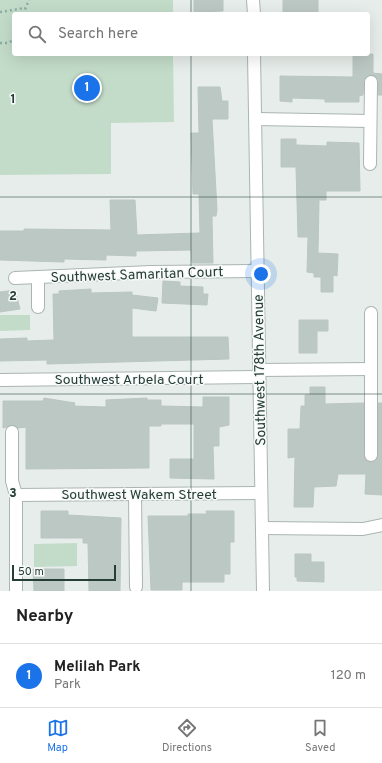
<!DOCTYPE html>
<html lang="en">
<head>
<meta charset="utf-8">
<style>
  body { margin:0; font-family:Overpass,sans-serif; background:#f2f2f2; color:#222 }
  .scale { position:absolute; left:12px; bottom:10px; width:104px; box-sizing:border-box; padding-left:4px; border:2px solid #273e38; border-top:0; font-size:11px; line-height:14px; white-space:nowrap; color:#273e38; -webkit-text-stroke:3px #f7faf9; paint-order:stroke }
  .you { position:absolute; left:261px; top:274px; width:14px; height:14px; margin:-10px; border:3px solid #fff; border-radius:50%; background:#1a73e8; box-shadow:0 0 0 6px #1a73e833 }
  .badge { display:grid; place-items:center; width:26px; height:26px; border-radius:50%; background:#1a73e8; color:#fff; font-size:13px; font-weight:700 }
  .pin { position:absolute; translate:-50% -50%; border:2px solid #fff; box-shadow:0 1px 4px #0006 }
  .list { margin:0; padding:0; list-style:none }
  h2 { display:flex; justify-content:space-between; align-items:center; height:52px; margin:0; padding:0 16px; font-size:17px }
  h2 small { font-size:13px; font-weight:400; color:#767676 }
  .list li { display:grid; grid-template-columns:26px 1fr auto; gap:12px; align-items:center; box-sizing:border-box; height:64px; padding:0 16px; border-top:1px solid #e0e0e0 }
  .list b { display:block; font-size:15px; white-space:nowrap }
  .list p { margin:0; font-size:13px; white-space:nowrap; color:#767676 }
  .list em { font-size:13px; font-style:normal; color:#767676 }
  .icon { flex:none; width:22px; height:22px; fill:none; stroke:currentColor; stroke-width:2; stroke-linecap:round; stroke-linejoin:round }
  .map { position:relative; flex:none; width:382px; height:591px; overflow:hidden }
  .search { position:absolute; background:#fff; box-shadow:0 4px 16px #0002; left:12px; right:12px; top:12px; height:44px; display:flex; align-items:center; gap:10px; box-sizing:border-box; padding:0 14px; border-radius:4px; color:#767676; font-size:15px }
  .sheet { height:116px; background:#fff }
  nav { display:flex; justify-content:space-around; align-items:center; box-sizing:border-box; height:56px; border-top:1px solid #e0e0e0; background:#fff; font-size:11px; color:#767676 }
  nav a { display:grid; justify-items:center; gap:2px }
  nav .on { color:#1a73e8 }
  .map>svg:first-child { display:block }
</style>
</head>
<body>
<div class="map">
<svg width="382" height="591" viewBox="0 0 382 591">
  <rect width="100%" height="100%" fill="#e7edea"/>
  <g fill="#c3dcc9">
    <polygon points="0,0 173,0 173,14 14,14 14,54 173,54 174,122 111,123 111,174 0,175"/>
    <polygon points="0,315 30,315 30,330 0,331"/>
    <polygon points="77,543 77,566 34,567 34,544"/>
  </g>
  <g fill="#bcc8c3" stroke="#bac6c1">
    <polygon points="194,0 223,0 223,11 194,12"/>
    <rect x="283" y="0" width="35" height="14"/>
    <polygon points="353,54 373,54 373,73 382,74 382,95 378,95 378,79 371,75 364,79 363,95 359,96 359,102 325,102 325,99 292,98 292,102 280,101 280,76 353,77"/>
    <polygon points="198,87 220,87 222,101 228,101 228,119 212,119 217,210 216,216 212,216 213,263 192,263 191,250 136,251 136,256 106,255 106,260 64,259 64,262 0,260 0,231 24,231 24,229 111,230 110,200 135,200 137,235 200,233 199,194 193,194 191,133 199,133"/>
    <polygon points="281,139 296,139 296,145 327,146 327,142 359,143 360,191 326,191 326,200 319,200 318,253 338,254 337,276 333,275 333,292 321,292 321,277 314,277 314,273 307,272 308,237 298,237 296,167 281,167"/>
    <polygon points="163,281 180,282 180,286 203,287 203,294 208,294 207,305 162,303"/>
    <polygon points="91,289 91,293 132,292 132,295 158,298 156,311 132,308 132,337 228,337 229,359 47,364 47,360 0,361 0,339 27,338 27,341 54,340 53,294 59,294 59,291"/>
    <polygon points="15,290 20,309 0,312 0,292"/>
    <polygon points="299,320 328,320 328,331 317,331 317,353 299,353"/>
    <polygon points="310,387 325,387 325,404 364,403 364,455 365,459 371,462 375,461 378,455 378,403 382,403 382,495 365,494 366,474 338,474 336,486 314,487 313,507 294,507 295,457 288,458 288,429 300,429 301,406 305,406 305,395 310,395"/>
    <polygon points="203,397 229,397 229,425 219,427 219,446 213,446 214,479 170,478 170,459 194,459 194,424 161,424 161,426 149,426 149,468 26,469 26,427 18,428 12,425 3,428 3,401 43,401 44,398 75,403 74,406 106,407 106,400 147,398 147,400 161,400 161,406 203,407"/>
    <polygon points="41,511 68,511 68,515 121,518 120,591 89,591 88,543 83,543 83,538 41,538"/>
    <polygon points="206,511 234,511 234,542 230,542 230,574 224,574 224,582 182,582 182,590 151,590 148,516 188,516 188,514 207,514"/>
    <polygon points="295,554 311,554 311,562 324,562 324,582 297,581 297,577 295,577"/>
    <polygon points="33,569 64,569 64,591 34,591"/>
  </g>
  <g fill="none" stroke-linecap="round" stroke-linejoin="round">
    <g stroke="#aab5b1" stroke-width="14">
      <g id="minor">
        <polyline points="253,0 254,14"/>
        <polyline points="254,54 263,591"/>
        <polyline points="256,119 370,121"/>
        <polyline points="370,164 371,82"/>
        <polyline points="38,277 38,307"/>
        <polyline points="15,278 151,272 258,271"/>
        <polyline points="371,313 371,455"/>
        <polyline points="259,370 371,369"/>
        <polyline points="0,380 259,377"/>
        <polyline points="12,432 12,481 16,495 16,591"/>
        <polyline points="135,494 136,587"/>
        <polyline points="16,495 261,493"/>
        <polyline points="262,528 363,529 382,525"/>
      </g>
    </g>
    <g stroke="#8bada2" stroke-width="2.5" stroke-dasharray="2 3" stroke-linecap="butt">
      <polyline points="0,12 25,8"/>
      <polyline points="23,14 29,0"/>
      <polyline points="0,43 7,43 14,40"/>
      <polyline points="23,54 24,58"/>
    </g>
    <use href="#minor" stroke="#fff" stroke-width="12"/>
  </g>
  <path fill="none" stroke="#273e38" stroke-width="1" stroke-opacity="0.55" d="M191,0V14M191,54V591M0,197H382M0,394H382"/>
  <g text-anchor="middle" stroke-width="3" stroke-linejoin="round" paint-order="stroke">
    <g font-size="14" fill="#273e38" stroke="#f7faf9">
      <text transform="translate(137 274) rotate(-2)" y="5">Southwest Samaritan Court</text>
      <text transform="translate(259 370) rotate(-91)" y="5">Southwest 178th Avenue</text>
      <text x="129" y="384">Southwest Arbela Court</text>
      <text x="139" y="499">Southwest Wakem Street</text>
    </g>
  </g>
  <g font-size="13" text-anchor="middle" font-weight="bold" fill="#273e38" stroke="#f7faf9" stroke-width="3" stroke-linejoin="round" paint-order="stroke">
    <text x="13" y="103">1</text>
    <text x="13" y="300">2</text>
    <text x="13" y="497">3</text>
  </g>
</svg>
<div class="scale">50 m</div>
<div class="you"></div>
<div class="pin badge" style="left:87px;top:88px">1</div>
<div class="search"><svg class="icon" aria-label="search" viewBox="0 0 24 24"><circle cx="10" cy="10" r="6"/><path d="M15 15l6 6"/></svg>Search here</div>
</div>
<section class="sheet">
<h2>Nearby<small></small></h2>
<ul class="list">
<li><span class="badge">1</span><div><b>Melilah Park</b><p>Park</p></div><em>120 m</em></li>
</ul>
</section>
<nav>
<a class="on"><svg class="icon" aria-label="map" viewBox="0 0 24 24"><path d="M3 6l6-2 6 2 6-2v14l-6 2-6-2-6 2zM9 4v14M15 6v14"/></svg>Map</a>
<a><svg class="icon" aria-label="directions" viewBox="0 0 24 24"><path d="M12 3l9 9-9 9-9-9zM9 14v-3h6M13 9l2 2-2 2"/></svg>Directions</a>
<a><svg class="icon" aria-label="saved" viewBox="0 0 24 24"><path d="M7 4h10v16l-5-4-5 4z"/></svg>Saved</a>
</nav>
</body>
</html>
